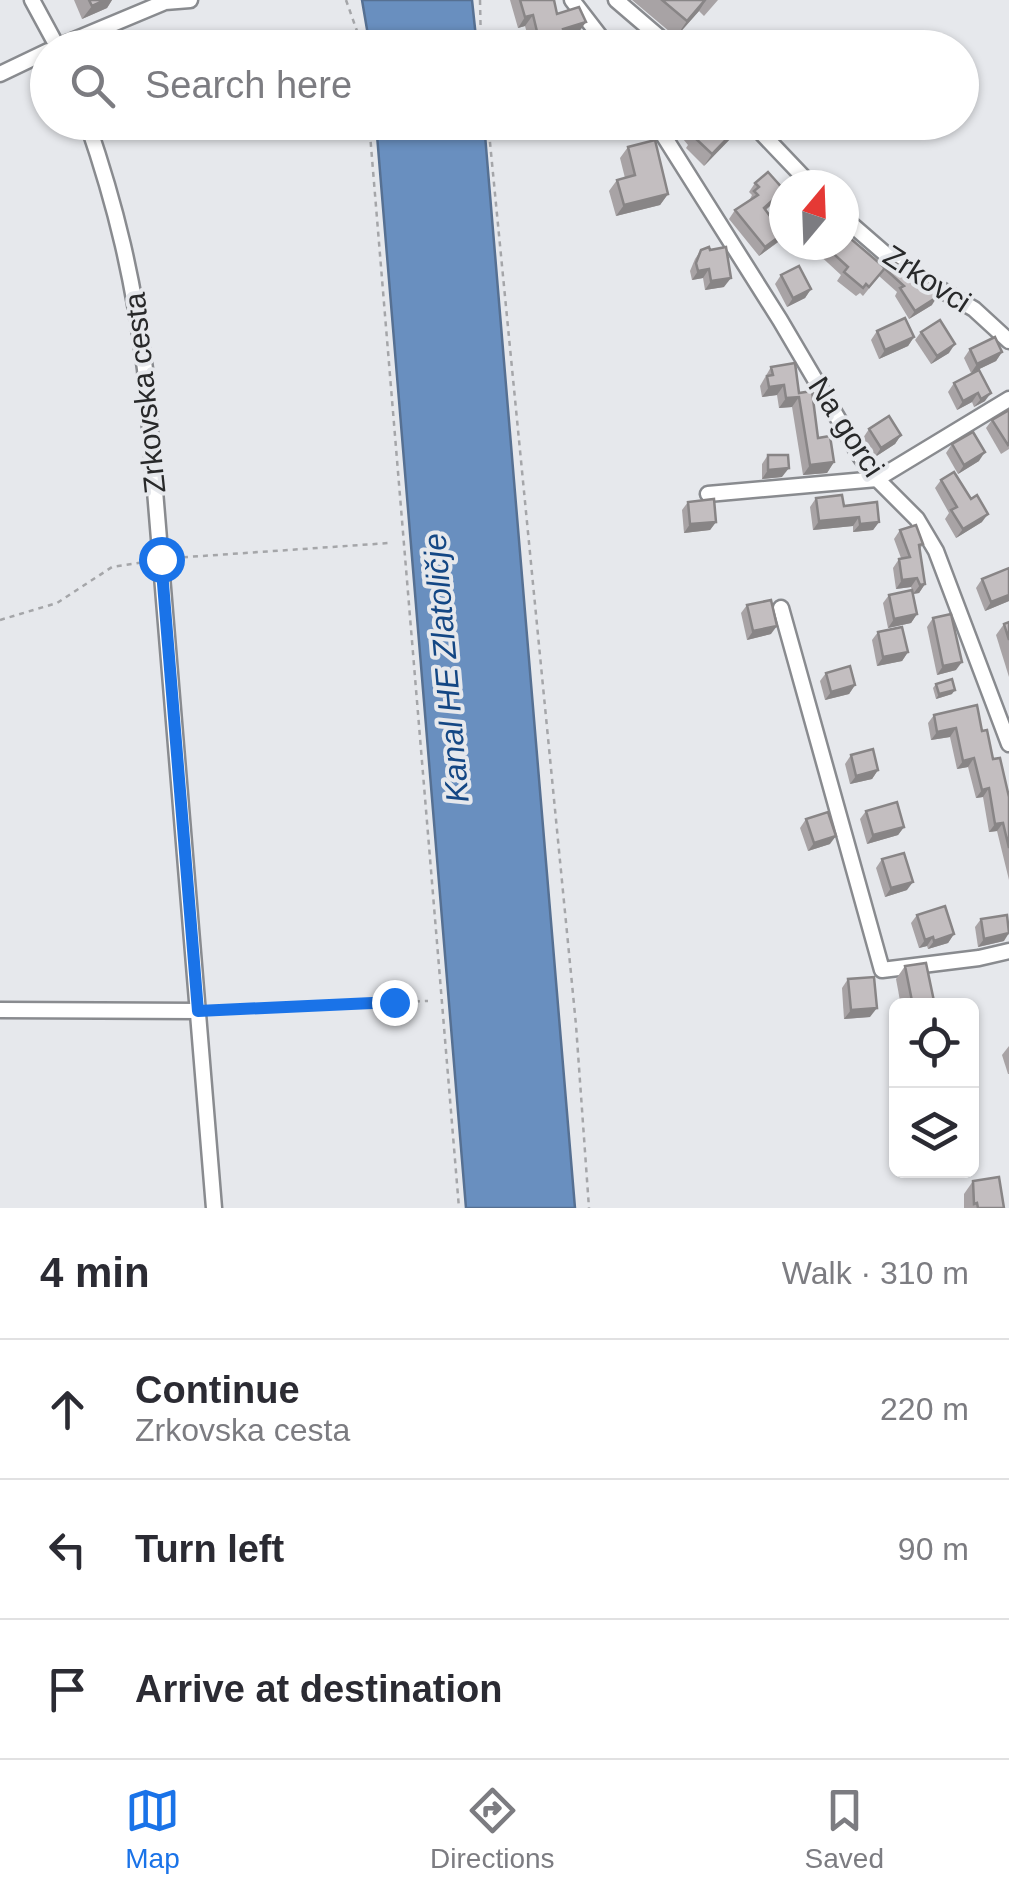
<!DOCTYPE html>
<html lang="en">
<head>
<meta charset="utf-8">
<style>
  body { margin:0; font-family:Arial,sans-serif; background:#f2f2f3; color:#2b2b33 }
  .controls { position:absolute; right:30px; bottom:30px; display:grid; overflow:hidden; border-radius:15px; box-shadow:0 2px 8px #0004 }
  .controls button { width:90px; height:90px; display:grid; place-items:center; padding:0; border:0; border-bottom:2px solid #e1e1e2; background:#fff; color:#2b2b33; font:50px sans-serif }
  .compass { position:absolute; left:769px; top:170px; width:90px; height:90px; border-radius:50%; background:#fff; box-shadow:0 2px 8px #0004; rotate:19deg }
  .stop { position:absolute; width:30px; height:30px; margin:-22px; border:8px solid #1a73e8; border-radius:50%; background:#fff }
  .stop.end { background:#1a73e8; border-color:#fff; box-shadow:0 2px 10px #0008 }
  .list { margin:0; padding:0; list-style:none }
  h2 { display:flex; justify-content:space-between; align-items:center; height:130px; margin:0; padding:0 40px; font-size:42px }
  h2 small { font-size:32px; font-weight:400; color:#7c7c81 }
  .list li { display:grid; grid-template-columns:65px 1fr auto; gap:30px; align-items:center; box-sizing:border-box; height:140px; padding:0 40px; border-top:2px solid #e1e1e2 }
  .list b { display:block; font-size:38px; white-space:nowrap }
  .list p { margin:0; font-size:32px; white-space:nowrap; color:#7c7c81 }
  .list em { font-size:32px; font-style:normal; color:#7c7c81 }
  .icon { flex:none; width:55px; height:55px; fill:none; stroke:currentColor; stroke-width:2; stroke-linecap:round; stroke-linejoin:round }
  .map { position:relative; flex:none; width:1009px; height:1208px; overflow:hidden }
  .search { position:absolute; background:#fff; box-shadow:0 2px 8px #0004; left:30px; right:30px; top:30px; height:110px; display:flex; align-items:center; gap:25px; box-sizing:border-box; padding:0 35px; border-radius:55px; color:#7c7c81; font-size:38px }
  .sheet { height:550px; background:#fff }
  nav { display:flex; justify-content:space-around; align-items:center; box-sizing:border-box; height:140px; border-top:2px solid #e1e1e2; background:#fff; font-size:28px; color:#7c7c81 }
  nav a { display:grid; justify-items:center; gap:5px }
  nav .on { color:#1a73e8 }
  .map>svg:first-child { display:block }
</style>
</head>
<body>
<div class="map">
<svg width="1009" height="1208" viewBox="0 0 1009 1208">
  <rect width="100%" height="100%" fill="#e6e8ec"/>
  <g fill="#698fbf" stroke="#567092" stroke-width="2.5">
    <polygon points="362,0 472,0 477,47 370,47"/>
    <polygon points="376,123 484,123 575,1208 466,1208"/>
  </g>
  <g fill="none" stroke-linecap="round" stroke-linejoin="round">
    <g stroke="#898b8f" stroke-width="19">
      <g id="minor">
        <polyline points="32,0 58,48"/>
        <polyline points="572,0 609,48"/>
        <polyline points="616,0 672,48"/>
        <polyline points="55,48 165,2 190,0"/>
        <polyline points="0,74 48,51"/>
        <path d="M87,122C117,209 133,279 145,369L214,1208"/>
        <polyline points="655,122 780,320 860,456 877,479 917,519 936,551 1009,744"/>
        <polyline points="751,122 811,185"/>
        <polyline points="844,218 897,264 974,309 1009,341"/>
        <polyline points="708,494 877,479 1009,399"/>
        <polyline points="781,608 882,970 979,958 1009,951"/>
        <polyline points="0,1010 199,1011"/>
      </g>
    </g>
    <g stroke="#a5a6a9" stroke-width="2.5" stroke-dasharray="5 5" stroke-linecap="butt">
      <polyline points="346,0 363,48"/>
      <polyline points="480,0 481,48"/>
      <polyline points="369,122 459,1208"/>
      <polyline points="488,122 576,1025 589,1208"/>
      <polyline points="173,558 389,543"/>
      <polyline points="0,620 57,603 112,567 145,562"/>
      <polyline points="215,1009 428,1001"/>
    </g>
    <use href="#minor" stroke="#fff" stroke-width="14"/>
  </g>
  <g fill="#a8a3a5">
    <polygon points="74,0 112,0 107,8 82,19"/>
    <polygon points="510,0 554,0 557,14 579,32 565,36 568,48 531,48 525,26 518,28"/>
    <polygon points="632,0 718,0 704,16 699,11 676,37"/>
    <polygon points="669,122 745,122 704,166 686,148 688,145"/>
    <polygon points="628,147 668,194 660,205 616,216 609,191 617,180 625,178 620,158"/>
    <polygon points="755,183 778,199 766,210 778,227 784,220 784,238 759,256 729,219 735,210 749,201 752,195 749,192"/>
    <polygon points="820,245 844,245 884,267 932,305 909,319 895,296 897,292 879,276 863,296 860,293 856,296 837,281 841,275 815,251"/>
    <polygon points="701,250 724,287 705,290 703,278 692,280 690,271 695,259"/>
    <polygon points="781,275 811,289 805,298 787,307 775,284"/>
    <polygon points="877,331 914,337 908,346 879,359 871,340"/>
    <polygon points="921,332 949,353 931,364 915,340"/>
    <polygon points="970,349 1002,352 996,361 971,373 964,358"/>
    <polygon points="771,367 799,393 818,438 834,462 827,473 803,475 792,407 779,408 777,395 762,397 760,386"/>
    <polygon points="979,370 985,401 974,407 972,402 957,410 948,392 954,383"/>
    <polygon points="1009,410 1009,449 1001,454 986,428 992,420"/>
    <polygon points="869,429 901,435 895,444 875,457 863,438"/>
    <polygon points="952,444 979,461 958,474 946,453"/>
    <polygon points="768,455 782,477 762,479 762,464"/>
    <polygon points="941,480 982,522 956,538 945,519 949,513 935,488"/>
    <polygon points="816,498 844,506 879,522 873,530 853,532 853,526 813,530 810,507"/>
    <polygon points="688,502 716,522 710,530 684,533 682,510"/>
    <polygon points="900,530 923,544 920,549 925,584 919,593 913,594 911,587 896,589 893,568 899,559 901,558 894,539"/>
    <polygon points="1009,568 1009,601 985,611 976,588 982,579"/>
    <polygon points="889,595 917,614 911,623 888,628 883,603"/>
    <polygon points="747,605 771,634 747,640 741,613"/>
    <polygon points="933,618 956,670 937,675 927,627"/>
    <polygon points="1009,622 1009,677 996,635 1004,624"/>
    <polygon points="878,632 908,652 902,661 877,666 872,640"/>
    <polygon points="826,673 855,685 849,694 825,700 820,681"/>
    <polygon points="936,684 952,694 936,699 933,688"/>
    <polygon points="934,715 982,731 1009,797 1009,880 997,831 989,832 983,797 976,798 968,767 957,769 950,737 931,740 928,723"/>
    <polygon points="851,755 878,770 872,779 850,784 845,764"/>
    <polygon points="866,811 904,827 898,835 867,844 860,819"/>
    <polygon points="806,819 830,844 808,851 800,828"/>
    <polygon points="882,859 907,890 885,897 876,868"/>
    <polygon points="917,915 954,934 948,943 928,949 927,946 919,948 911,923"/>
    <polygon points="981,919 1004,941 978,947 975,927"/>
    <polygon points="905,966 935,1006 901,1006 896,979"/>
    <polygon points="848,979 870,1017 844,1019 842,988"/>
    <polygon points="1009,1046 1009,1074 1008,1074 1002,1055"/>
    <polygon points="973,1181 1004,1208 964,1208 964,1194"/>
  </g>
  <g fill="#888586">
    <polygon points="105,0 112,0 107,8 82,19 92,6"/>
    <polygon points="706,0 699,11 676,37 687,21"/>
    <polygon points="533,15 525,26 518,28 525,17"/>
    <polygon points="586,22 579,32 556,39 563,29"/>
    <polygon points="743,122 745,122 740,129 704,166 712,154"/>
    <polygon points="784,190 778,199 758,216 764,208"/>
    <polygon points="668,194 660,205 616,216 624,205"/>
    <polygon points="784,233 783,238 759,256 765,247"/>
    <polygon points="709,269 703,278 692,280 698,271"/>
    <polygon points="731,278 724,287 705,290 711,281"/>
    <polygon points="811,289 805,298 787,307 793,298"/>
    <polygon points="937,297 932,305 909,319 915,311"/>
    <polygon points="914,337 908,346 879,359 885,350"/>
    <polygon points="955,344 949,353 931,364 937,356"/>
    <polygon points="1002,352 996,361 971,373 977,364"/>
    <polygon points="784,385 777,395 762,397 769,387"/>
    <polygon points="978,393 972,402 957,410 963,401"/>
    <polygon points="991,393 985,401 974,407 981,399"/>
    <polygon points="799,397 792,407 779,408 786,398"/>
    <polygon points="901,435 895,444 875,457 881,448"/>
    <polygon points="985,452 979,461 958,474 964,465"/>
    <polygon points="834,462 827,473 803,475 810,465"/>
    <polygon points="789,468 782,477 762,479 768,470"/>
    <polygon points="988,514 982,522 956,538 963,529"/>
    <polygon points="859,517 853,526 813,530 819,521"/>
    <polygon points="716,522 710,530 684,533 690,524"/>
    <polygon points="879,522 873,530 853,532 860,524"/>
    <polygon points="917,578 911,587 896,589 902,580"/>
    <polygon points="925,584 919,593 913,594 920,585"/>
    <polygon points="1009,595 1009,601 985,611 991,602"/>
    <polygon points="917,614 911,623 888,628 894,619"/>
    <polygon points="777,626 771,634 747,640 753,631"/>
    <polygon points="908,652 902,661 877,666 883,657"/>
    <polygon points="962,662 956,670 937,675 943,666"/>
    <polygon points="855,685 849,694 825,700 831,692"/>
    <polygon points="955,690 952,694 936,699 939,694"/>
    <polygon points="956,728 950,737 931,740 937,732"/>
    <polygon points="974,758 968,767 957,769 963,761"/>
    <polygon points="878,770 872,779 850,784 856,776"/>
    <polygon points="989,788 983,797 976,798 982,790"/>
    <polygon points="1003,823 997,831 989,832 995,824"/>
    <polygon points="904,827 898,835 867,844 873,835"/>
    <polygon points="836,836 830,844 808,851 814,843"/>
    <polygon points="913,882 907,890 885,897 891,888"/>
    <polygon points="1009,933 1004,941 978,947 984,939"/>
    <polygon points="954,934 948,943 928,949 934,941"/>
    <polygon points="933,937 927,946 919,948 925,940"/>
    <polygon points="877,1008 870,1017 844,1019 851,1010"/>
  </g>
  <g fill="#c3bec0" stroke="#888586" stroke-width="2.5">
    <polygon points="89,0 105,0 92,6"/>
    <polygon points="520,0 554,0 557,14 579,7 586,22 563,29 568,48 541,48 533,15 525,17"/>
    <polygon points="662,0 705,0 687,21"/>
    <polygon points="686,122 743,122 712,154 694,137 696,134"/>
    <polygon points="655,140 668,194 624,205 617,180 635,175 628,147"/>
    <polygon points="768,172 784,190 764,208 778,227 784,220 784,233 765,247 735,210 758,195 754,191 759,187 755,183"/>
    <polygon points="844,233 885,268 869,287 866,284 863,288 844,272 848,267 824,245 844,245"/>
    <polygon points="709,247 710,250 726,247 731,278 711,281 709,269 698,271 696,263 701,250"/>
    <polygon points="891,260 929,284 937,297 915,311 900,288 904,286 884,268"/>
    <polygon points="799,266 811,289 793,298 781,275"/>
    <polygon points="905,318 914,337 885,350 877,331"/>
    <polygon points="940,320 955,344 937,356 921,332"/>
    <polygon points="995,337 1002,352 977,364 970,349"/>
    <polygon points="795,363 799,393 812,391 818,438 830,436 834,462 810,465 799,397 786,398 784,385 769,387 767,376 773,375 771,367"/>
    <polygon points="979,370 991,393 981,399 978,393 963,401 954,383"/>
    <polygon points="1009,410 1009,444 1008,445 992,420"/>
    <polygon points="889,416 901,435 881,448 869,429"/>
    <polygon points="973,432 985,452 964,465 952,444"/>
    <polygon points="768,455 788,455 789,468 768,470"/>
    <polygon points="954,472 971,499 977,495 988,514 963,529 951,510 957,507 941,480"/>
    <polygon points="842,495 844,506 877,502 879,522 860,524 859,517 819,521 816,498"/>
    <polygon points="714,499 716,522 690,524 688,502"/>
    <polygon points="916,525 923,544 919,545 925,584 920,585 917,578 902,580 899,559 910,557 900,530"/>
    <polygon points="1009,568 1009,595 991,602 982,579"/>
    <polygon points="912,590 917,614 894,619 889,595"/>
    <polygon points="771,600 777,626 753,631 747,605"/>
    <polygon points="951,614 962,662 943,666 933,618"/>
    <polygon points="1009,622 1009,640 1004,624"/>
    <polygon points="902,627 908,652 883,657 878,632"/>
    <polygon points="850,666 855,685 831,692 826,673"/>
    <polygon points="952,679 955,690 939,694 936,684"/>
    <polygon points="977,705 982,731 987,730 993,759 1000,758 1009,797 1009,848 1003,823 995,824 989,788 982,790 974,758 963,761 956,728 937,732 934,715"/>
    <polygon points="873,749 878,770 856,776 851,755"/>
    <polygon points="897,802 904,827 873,835 866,811"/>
    <polygon points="828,812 836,836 814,843 806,819"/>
    <polygon points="904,853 913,882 891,888 882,859"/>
    <polygon points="945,906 954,934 934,941 933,937 925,940 917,915"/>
    <polygon points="1007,915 1009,933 984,939 981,919"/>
    <polygon points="926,963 935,1006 913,1006 905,966"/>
    <polygon points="874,977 877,1008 851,1010 848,979"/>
    <polygon points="999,1177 1004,1208 978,1208 977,1203 974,1204 973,1181"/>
  </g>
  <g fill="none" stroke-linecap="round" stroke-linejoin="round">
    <polyline stroke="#1a73e8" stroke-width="12" points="161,559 198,1011 394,1002"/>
  </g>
  <g text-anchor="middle" stroke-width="8" stroke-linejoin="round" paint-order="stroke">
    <g font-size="30" fill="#28292a" stroke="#e6e8ec">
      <text transform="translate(927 279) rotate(33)" y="10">Zrkovci</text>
      <text transform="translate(145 393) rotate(-96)" y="10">Zrkovska cesta</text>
      <text transform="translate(846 427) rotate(57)" y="10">Na gorci</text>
    </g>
    <g font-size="32" font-style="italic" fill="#144784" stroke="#e6e8ec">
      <text transform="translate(446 668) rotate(-95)" y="11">Kanal HE Zlatoličje</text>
    </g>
  </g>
</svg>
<div class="controls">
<button><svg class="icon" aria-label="locate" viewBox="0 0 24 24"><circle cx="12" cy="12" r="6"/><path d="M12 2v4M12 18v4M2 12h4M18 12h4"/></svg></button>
<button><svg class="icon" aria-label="layers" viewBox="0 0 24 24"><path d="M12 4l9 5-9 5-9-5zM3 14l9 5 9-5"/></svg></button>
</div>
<svg class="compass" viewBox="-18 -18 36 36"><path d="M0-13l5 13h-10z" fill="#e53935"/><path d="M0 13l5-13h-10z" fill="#7c7c81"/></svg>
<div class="stop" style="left:161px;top:559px"></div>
<div class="stop end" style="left:394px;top:1002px"></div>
<div class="search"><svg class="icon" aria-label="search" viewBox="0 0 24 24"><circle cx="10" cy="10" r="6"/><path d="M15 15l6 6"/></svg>Search here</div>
</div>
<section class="sheet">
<h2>4 min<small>Walk · 310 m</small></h2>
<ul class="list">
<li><svg class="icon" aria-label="ahead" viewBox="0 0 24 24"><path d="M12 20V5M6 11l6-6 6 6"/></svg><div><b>Continue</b><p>Zrkovska cesta</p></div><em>220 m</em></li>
<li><svg class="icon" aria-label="left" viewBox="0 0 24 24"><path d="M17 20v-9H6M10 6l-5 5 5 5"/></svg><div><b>Turn left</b></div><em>90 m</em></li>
<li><svg class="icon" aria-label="arrive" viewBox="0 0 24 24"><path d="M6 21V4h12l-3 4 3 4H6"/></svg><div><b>Arrive at destination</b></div></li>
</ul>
</section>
<nav>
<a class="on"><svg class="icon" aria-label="map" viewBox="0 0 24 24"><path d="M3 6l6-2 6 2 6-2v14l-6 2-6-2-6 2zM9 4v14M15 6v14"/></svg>Map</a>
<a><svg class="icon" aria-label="directions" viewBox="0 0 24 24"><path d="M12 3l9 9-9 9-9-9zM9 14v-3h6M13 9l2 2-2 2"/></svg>Directions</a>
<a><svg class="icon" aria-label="saved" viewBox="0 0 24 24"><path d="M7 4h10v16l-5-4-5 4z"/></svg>Saved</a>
</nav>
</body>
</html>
